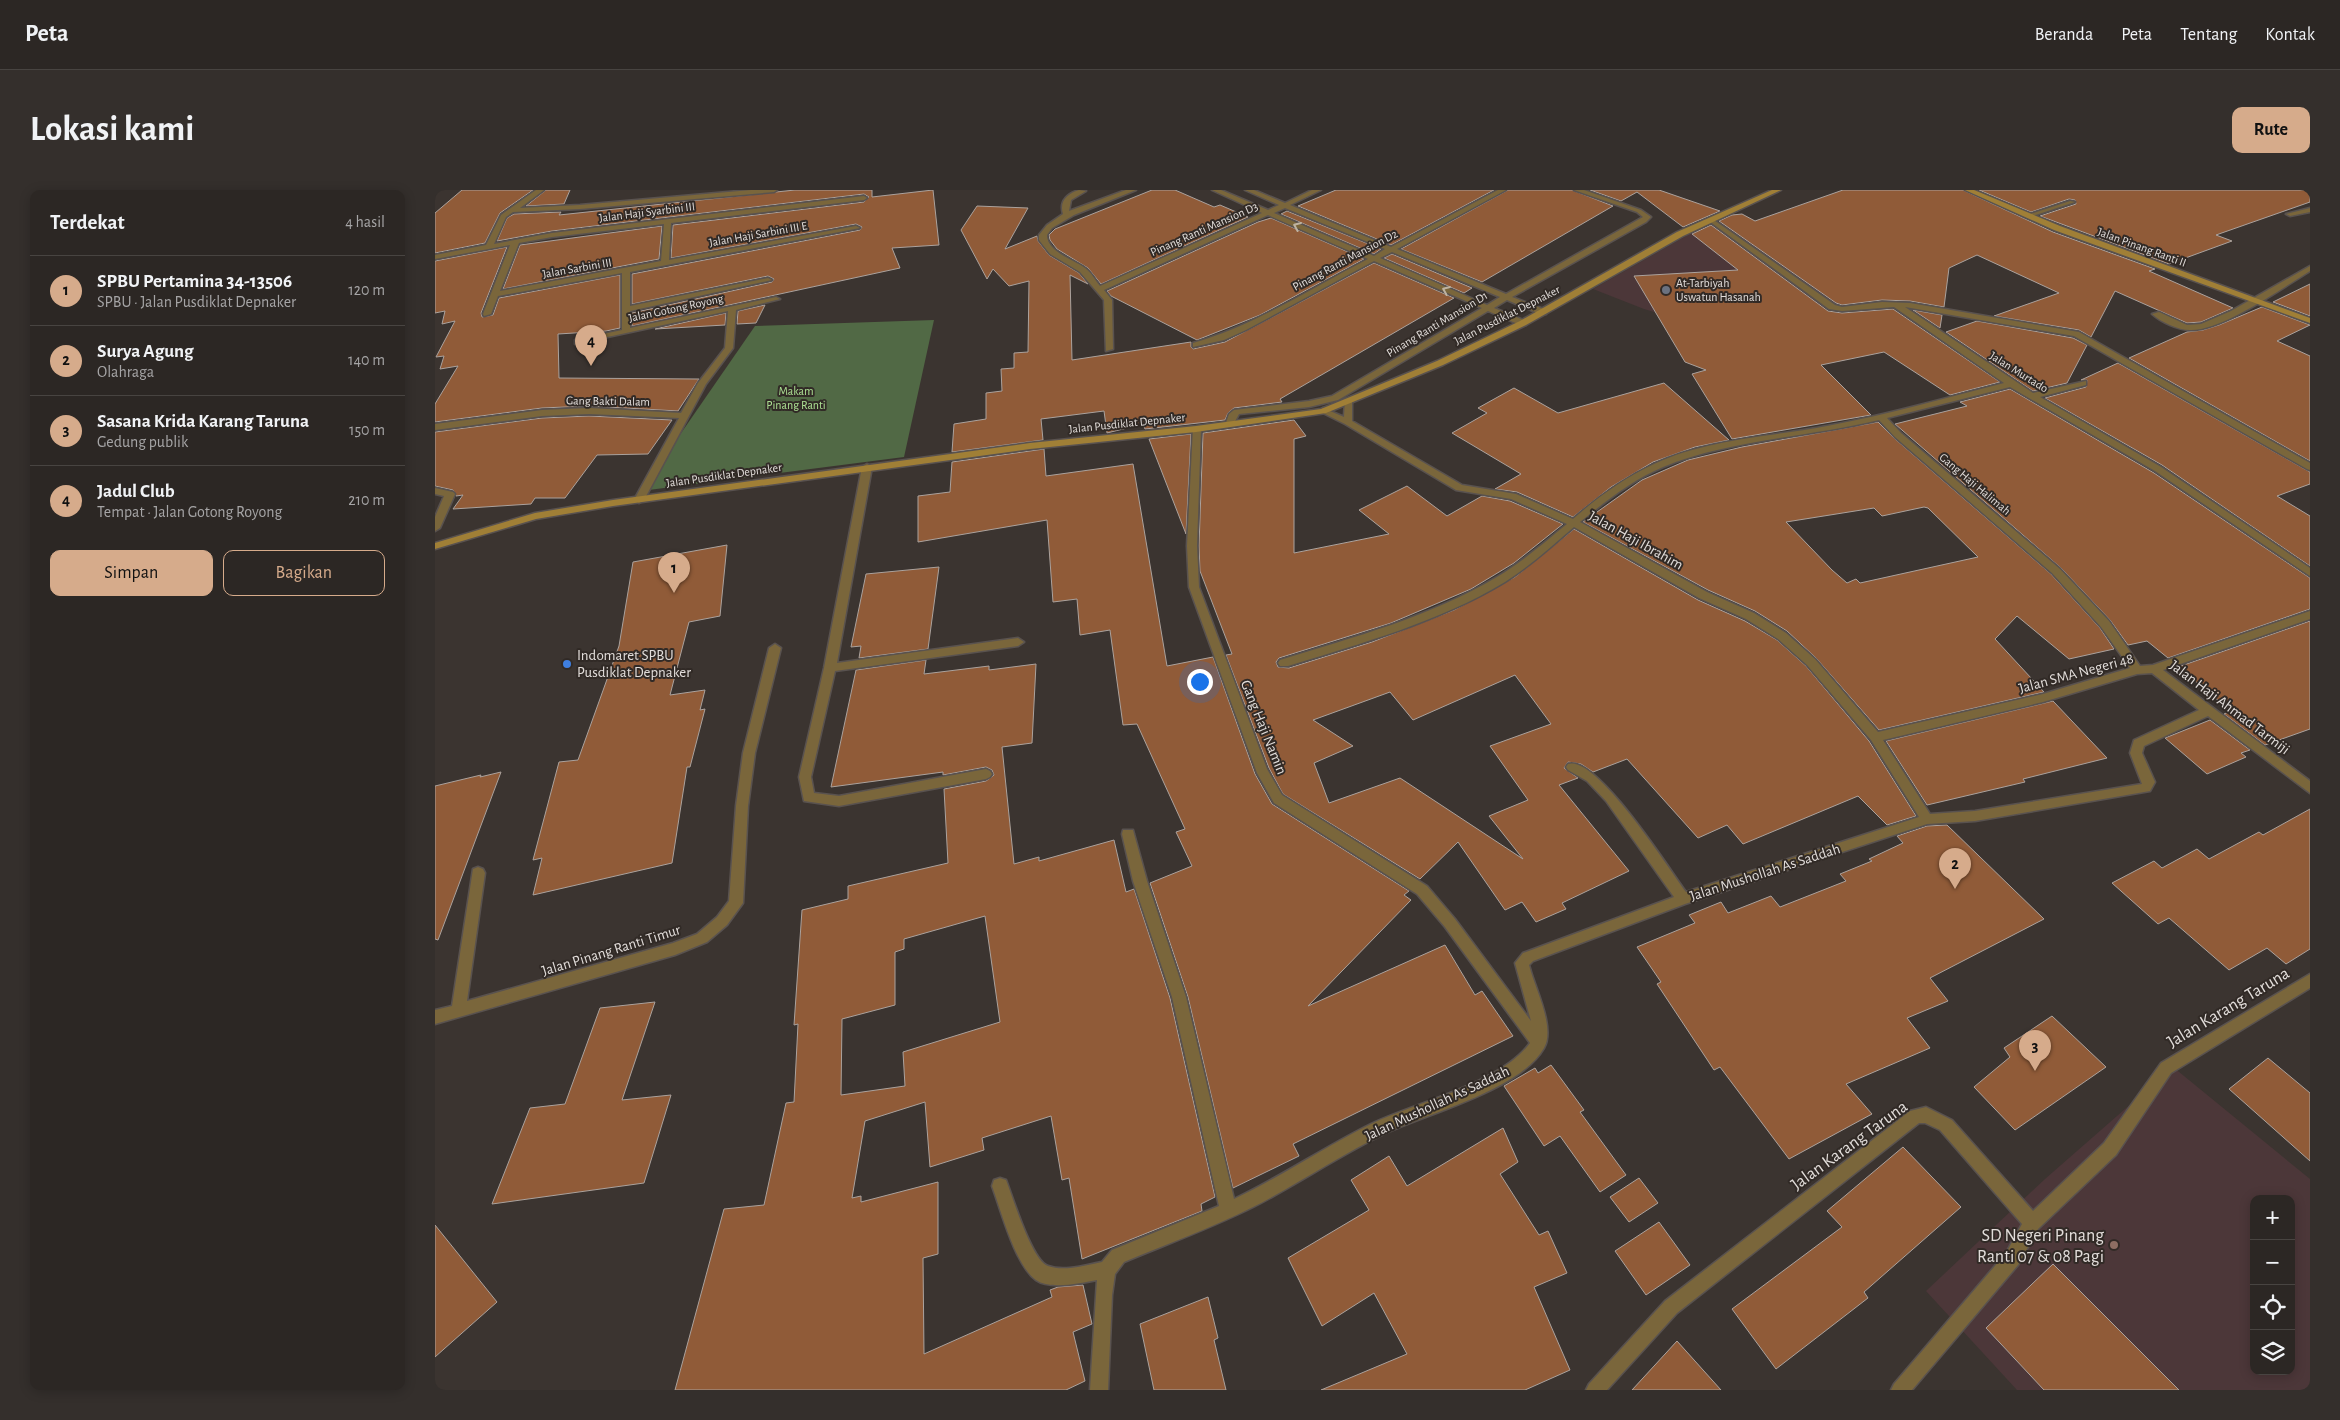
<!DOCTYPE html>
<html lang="id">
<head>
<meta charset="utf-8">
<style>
  body { margin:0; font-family:"Alegreya Sans",sans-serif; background:#342f2c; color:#f1f3f6 }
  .controls { position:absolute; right:15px; bottom:15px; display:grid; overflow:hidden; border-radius:10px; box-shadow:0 2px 12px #0003 }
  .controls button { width:45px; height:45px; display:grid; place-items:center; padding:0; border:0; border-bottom:1px solid #484441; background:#2c2724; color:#f1f3f6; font:25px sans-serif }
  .you { position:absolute; left:764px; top:491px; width:18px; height:18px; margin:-12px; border:4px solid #fff; border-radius:50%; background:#1a73e8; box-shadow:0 0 0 8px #1a73e833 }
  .badge { display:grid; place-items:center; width:32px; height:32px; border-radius:50%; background:#d6ab8b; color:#111; font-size:16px; font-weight:700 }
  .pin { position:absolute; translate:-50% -41px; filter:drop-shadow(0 1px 2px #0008) }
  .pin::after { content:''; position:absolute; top:26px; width:18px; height:15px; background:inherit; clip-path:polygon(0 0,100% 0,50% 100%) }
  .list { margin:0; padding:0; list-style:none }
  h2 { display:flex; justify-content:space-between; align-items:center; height:65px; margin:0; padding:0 20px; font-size:21px }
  h2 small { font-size:16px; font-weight:400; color:#a6a5a6 }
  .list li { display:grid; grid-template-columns:32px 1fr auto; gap:15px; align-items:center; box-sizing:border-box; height:70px; padding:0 20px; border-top:1px solid #484441 }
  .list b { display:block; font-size:19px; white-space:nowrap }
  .list p { margin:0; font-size:16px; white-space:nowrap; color:#a6a5a6 }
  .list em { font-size:16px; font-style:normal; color:#a6a5a6 }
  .actions { display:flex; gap:10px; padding:15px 20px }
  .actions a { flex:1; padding:11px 0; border:1px solid #d6ab8b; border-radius:10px; text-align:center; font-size:18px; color:#d6ab8b }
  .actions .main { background:#d6ab8b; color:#111 }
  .icon { flex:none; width:28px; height:28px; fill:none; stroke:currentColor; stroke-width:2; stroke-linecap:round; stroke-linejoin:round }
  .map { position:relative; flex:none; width:1875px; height:1200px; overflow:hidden; border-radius:10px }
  header { display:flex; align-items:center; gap:30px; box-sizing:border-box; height:70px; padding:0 25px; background:#2c2724; border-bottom:1px solid #484441 }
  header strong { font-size:24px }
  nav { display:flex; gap:28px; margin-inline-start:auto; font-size:18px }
  .intro { display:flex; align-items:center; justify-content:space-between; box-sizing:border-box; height:120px; padding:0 30px }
  h1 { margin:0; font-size:35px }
  .button { padding:12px 22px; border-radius:10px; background:#d6ab8b; color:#111; font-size:18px; font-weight:700 }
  main { display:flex; gap:30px; padding:0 30px }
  aside { flex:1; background:#2c2724; border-radius:10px; box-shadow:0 2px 12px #0003 }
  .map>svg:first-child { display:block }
</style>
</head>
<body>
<header>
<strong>Peta</strong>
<nav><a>Beranda</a><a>Peta</a><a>Tentang</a><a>Kontak</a></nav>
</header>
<div class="intro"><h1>Lokasi kami</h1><a class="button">Rute</a></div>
<main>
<aside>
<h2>Terdekat<small>4 hasil</small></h2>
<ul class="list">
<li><span class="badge">1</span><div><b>SPBU Pertamina 34-13506</b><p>SPBU · Jalan Pusdiklat Depnaker</p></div><em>120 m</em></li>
<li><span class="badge">2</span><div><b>Surya Agung</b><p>Olahraga</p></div><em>140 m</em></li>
<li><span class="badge">3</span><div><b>Sasana Krida Karang Taruna</b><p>Gedung publik</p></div><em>150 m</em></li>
<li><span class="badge">4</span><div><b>Jadul Club</b><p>Tempat · Jalan Gotong Royong</p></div><em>210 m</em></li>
</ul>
<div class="actions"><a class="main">Simpan</a><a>Bagikan</a></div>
</aside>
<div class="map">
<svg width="1875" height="1200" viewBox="0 0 1875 1200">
  <rect width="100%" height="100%" fill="#3b3430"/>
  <g fill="#4c3739" fill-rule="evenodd">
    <polygon points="1293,30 1406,114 1280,140 1209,119 1158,99 1258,42"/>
    <path d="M1738,877L1875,989V1200H1582L1491,1101L1610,989ZM1819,1009H1856V1181H1819Z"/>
  </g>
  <polygon fill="#516945" points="499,130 469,267 206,301 320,136"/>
  <g fill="#905b38" stroke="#aba29d" fill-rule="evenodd">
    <polygon points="27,0 98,0 65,23 50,53 0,63 0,23"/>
    <polygon points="111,0 135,0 129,14 91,16"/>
    <polygon points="360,0 437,0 437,7 498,0 504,55 457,58 465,78 197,136 197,123 337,92 339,89 333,86 197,114 197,84 425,40 427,37 421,34 236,68 238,35 429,12 434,7 429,4 117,41 62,51 72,28 79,24 126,22 124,25"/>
    <polygon points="717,0 740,0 779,17 785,15 813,27 666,94 653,78 622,59 615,50 614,45 620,39"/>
    <polygon points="901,0 1059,0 956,55 863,16"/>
    <polygon points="1073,0 1137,0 1178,16 1047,92 966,59"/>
    <polygon points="1155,0 1224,0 1285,21 1248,37 1202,2 1186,11"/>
    <polygon points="1408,0 1528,0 1618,42 1720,79 1714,81 1798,118 1766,132 1752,133 1680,101 1656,147 1644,140 1559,126 1624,103 1542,65 1514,78 1509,117 1475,111 1447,110 1407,115 1401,113 1284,31 1297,25 1307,24 1320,31"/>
    <polygon points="1544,0 1875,0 1875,12 1781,45 1797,51 1734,74 1605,26 1641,14 1640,10 1634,9 1596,22"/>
    <polygon points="542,16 593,18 570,59 602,46 603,51 614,65 644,83 653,94 635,85 637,170 756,152 756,157 758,159 790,152 939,73 1019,108 845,209 847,212 799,218 793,223 790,230 710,239 708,234 672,243 669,221 606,229 608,250 517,262 519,234 551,229 551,203 567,201 566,179 579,178 579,163 593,162 594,91 574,96 558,79 552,89 526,40"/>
    <polygon points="852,21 946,59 939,64 846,24"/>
    <polygon points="836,28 929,69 825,125 762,150 676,106 672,101 823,32"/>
    <polygon points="1276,35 1393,121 1407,123 1458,119 1565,192 1515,205 1449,162 1386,175 1436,225 1297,249 1257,184 1271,180 1250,172 1199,86 1303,80 1257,44"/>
    <polygon points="227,36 224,69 68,99 85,55"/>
    <polygon points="72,57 46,123 47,127 58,125 64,108 185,85 185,138 171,141 123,144 124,188 264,189 243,221 154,216 107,218 0,232 0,214 23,176 5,179 9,166 1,167 20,131 7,134 10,121 0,123 0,71"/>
    <polygon points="957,64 1037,98 1029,103 949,68"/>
    <polygon points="1875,94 1875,126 1838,112"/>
    <polygon points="330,115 321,133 302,134 303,121"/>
    <polygon points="1827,117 1875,135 1842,151 1875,166 1875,271 1694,168 1752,142 1768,140 1784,135"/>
    <polygon points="1478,120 1507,125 1505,138"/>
    <polygon points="291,123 290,135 220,139"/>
    <polygon points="1542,131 1638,148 1652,155 1632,193 1598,201 1511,142"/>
    <polygon points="1683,173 1875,282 1875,294 1842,306 1875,326 1875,376 1727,275 1610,208 1651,197 1652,190 1646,190"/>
    <polygon points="1229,193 1294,250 1260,257 1218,272 1176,297 1138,327 1082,302 1060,299 1086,284 1017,243 1052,223 1043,218 1079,198 1123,223"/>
    <polygon points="1575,199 1719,283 1875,388 1875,419 1733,468 1712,451 1693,455 1675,430 1626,378 1460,234 1532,216 1525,212"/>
    <polygon points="154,226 237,230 213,264 162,265 130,308 100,308 96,314 18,319 28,305 21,306 18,300 0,296 0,242 107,228"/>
    <path d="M859,230L871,246L859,249V363L954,344L924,320L972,296L1012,326L1047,306L1075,311L1128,334L1079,373L1036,399L956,433L844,468L841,472L843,477L854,478L937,452L1019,420L1080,387L1139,339L1263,410L1310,431L1342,450L1371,476L1434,551L1481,626L1452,635L1423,606L1308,654L1292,635L1263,648L1192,569L1158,582L1146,574L1133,572L1129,578L1143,588L1124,595L1194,681L1127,713L1131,719L1101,732L1087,712L1070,720L1023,652L985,689L848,604L834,578L791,465L797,464L765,381L764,356L768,243ZM1080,485L1116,534L1055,556L1093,610L1054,626L1088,669L965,588L894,613L879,573L918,556L878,530L955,502L978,530Z"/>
    <path d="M1443,232L1459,248L1616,384L1665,438L1679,459L1634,469L1582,426L1560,449L1609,502L1444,540L1381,468L1352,441L1320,421L1273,400L1148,332L1207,290L1253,270L1307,257ZM1489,317L1493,318L1543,367L1425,393L1421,389L1412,393L1397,380L1351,332L1439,318L1447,326Z"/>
    <polygon points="756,244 751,344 714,249"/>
    <polygon points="609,259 611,286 698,274 732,476 778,467 820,584 837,614 974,701 969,705 976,710 873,816 1010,755 1040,805 1047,801 1078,846 858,954 864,966 798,998 753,807 715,693 757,676 741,642 750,639 702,534 688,535 675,440 645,445 642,409 618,412 612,330 483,352 483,306 515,302 517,272"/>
    <polygon points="292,355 285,426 254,432 235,505 270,500 265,520 270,519 255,577 252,577 237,673 98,705 107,668 98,670 124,572 143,570 184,456 198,372"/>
    <polygon points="504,377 493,459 424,468 426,456 416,457 431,384"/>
    <polygon points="1875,431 1875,539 1830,555 1789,524 1796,521 1743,477"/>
    <path d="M491,470L489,484L554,476V480L601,474L597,553L567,557L579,674L604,667V671L679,650L691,702L699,699L735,808L780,1007L766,1014L767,1021L647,1069L634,988L627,990L616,926L547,948L549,960L495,977L490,912L430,931L417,1008L426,1006V1012L503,992V1064L488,1068L489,1164L617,1107L615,1100L623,1097L648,1095L657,1134L638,1142L650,1191L631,1200H240L289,1019L329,1015L351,913L359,912L363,834L359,835L367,720L413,709V696L513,673L509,599L551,591L559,585L557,580L551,577L508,585V582L396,597L421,480ZM550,726L565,832L468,862L470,896L406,905L407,829L460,815V762L469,759V749Z"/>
    <polygon points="1618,511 1672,568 1588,589 1590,592 1492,615 1451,551"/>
    <polygon points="1775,530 1815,560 1806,563 1811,567 1772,584 1730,548"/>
    <polygon points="66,582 3,750 0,749 0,596 46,585 45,587"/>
    <polygon points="1875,619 1875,759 1851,774 1832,758 1794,780 1734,728 1723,734 1677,693 1719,671 1727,678 1762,659 1774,669 1824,642 1828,645"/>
    <polygon points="1512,635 1609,729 1495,788 1513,811 1472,828 1495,858 1411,894 1437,924 1354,969 1285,877 1279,880 1222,794 1226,792 1202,757 1260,733 1254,725 1286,712 1293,723 1336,706 1345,717 1411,691 1405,684 1437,671 1434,669 1468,653 1462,646 1492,636"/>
    <polygon points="220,812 187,910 236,905 209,993 57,1014 95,918 130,914 165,818"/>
    <polygon points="1617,826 1671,877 1580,940 1539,897 1575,867 1569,858"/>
    <polygon points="1833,868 1875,903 1875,971 1794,899"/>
    <polygon points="1116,875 1149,920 1145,922 1191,985 1165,1002 1125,946 1109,956 1069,896 1100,878 1103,883"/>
    <polygon points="1068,938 1083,972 1065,984 1104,1045 1113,1041 1132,1083 1099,1097 1135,1180 1090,1200 886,1200 972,1164 939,1103 887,1136 853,1068 934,1020 916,990 954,966 972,996"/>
    <polygon points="1468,957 1526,1017 1429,1102 1433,1108 1341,1179 1297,1119 1407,1037 1392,1021"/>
    <polygon points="1204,988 1223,1013 1194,1032 1175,1007"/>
    <polygon points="1224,1032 1255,1075 1211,1105 1180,1061"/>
    <polygon points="0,1035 62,1112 0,1167"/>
    <polygon points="1618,1074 1744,1200 1609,1200 1551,1138"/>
    <polygon points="773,1107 783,1148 779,1150 791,1200 719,1200 705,1134"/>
    <polygon points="1242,1151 1286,1200 1197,1200"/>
  </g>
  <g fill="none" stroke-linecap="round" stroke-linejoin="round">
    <g stroke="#59524f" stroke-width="3">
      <g id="street">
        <path d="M101,0H109L85,18L145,15L316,0H342L339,2L145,19L78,22L71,27L59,54L117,43L429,6L432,8L429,10L236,33L234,70L421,36L425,38L195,82V116L333,88L337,90L195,121V138L341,107L345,109L301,120L298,158L271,194L209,310L204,313L199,310L244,228L154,224L107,226L0,240V234L107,220L154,218L246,223L263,193L290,158L293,121L140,154V150L187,140V83L63,106L56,124L49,126L48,124L75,55L0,69V65L51,55L66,25ZM229,34L226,71L65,101L84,53L117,47Z"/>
        <path d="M644,0L651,1L636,10L634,21L691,0H701L639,25L617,38L612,45C612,62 638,69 650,78C656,82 660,90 665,96L827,23L777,0H786L833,20L844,15L810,0H819L850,13L877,0H886L855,15L956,57L1063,0H1071L962,59L1071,104L1208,27L1202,22L1139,0H1149L1206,20L1216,27L1211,32L1077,107L1111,120V124H1105L1072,110L1059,118L1091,131V135H1085L1053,121L903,210L874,217L804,224L798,235L795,236L791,233L794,224L799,220L874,211L897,206L1047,118L939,71L811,140L789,150L758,157V153C819,136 877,98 933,69L833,25L669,100L677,110L678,159L671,161L669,110L645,82L615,64L604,50V45L612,35L628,24C624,11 632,4 644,0ZM850,18L950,59L939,66L839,23ZM957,62L1065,107L1052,115L945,68Z"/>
        <polygon points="1635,11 1640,12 1595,27 1589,26"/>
        <polygon points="1875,18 1875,22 1855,26 1851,24"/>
        <path d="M1276,28L1400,115L1407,117L1447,112L1475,113L1644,142L1875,273V280L1872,279L1639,146L1470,117L1598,203L1651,191V195L1605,207L1726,277L1875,378V386L1720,281L1575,197L1452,228L1466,243L1625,379L1674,431L1705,476L1718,475L1875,421V429L1728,480L1875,591V603L1773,526L1709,556L1707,563L1720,592L1715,601L1540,631L1492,634L1250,714L1098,771L1094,775L1096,782C1102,802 1120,839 1109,858C1085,900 994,923 951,943C905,965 863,994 818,1017C776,1038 732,1054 689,1072L680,1084L677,1105L673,1200H655L662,1090C646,1093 615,1100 601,1090C580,1075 566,1020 557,996L559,990L565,988L571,990C578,1008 597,1071 613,1076C629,1082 651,1075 667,1072L677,1060L784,1016L737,807L698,691L687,644L688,640H698L699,644L712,691L751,807L799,1009C846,987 889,957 936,934C981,912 1065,894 1095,853L1010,737L982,704L839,613L822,583L754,397L752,356L758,237L766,239L762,356L764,397L832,579L847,605L992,696L1020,729L1096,831L1080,773L1088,763L1239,707L1171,611L1152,591L1133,580L1131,577L1133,574C1161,564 1234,679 1251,702L1484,627L1436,550L1372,475L1343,449L1311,429L1264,408L1139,337C1117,356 1095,376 1070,392C1004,432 927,453 853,476H845L843,473L845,470C919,447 995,427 1062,387C1087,372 1110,352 1132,334L1076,309L1021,300L910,234L884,221L888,218L909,227L910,209L917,211V231L1027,295L1081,304L1138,329C1163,307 1189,288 1219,274C1273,249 1335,247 1392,236C1452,225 1510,208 1569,193L1459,117L1407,121L1394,119L1274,31V29ZM1444,230L1460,247L1617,383L1666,437L1695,478L1608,504L1443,542L1380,469L1351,443L1319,423L1272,402L1145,332C1171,311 1197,290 1228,277C1292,250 1375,247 1444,230ZM1717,483L1764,520L1699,550L1695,563L1707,594L1540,621L1495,624L1448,550L1608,512L1702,484Z"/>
        <path d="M1875,76V81C1847,98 1787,141 1755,140C1743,140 1726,132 1717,124L1724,122L1752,135L1766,134L1796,121Z"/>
        <polygon points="432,274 437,277 402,473 583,448 589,452 583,456 400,481 376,587 379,603 404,606 551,579 555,581 557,584 555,587 551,589 404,616 369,611 364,587 389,478 427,277"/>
        <polygon points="0,298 18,302 20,304 5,338 0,341 0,327 9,306 0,304"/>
        <polygon points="340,454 346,458 320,563 313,616 308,713 292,735 272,752 240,765 0,834 0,820 17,816 38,679 43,677 48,679 50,683 32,811 238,753 262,744 282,727 294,711 301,616 308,563 334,458"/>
        <polygon points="1875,784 1875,798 1736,883 1681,965 1603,1039 1583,1075 1477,1200 1456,1200 1459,1194 1571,1063 1587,1034 1505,940 1490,933 1484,933 1242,1123 1172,1200 1151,1200 1154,1194 1230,1111 1475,921 1491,917 1517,930 1598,1021 1669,953 1726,873"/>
      </g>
    </g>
    <g stroke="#59524f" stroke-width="3">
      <g id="secondary">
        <polygon points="1337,0 1346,0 1248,46 1091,135 1008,175 891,223 761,242 595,259 178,316 101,329 0,359 0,353 100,323 178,310 595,253 761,236 886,219 1002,171 1085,131 1242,42"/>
        <polygon points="1530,0 1539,0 1625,36 1875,128 1875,133 1619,40"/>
      </g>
    </g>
    <use href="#street" fill="#7a663b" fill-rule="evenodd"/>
    <use href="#secondary" fill="#a07f36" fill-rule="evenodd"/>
  </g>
  <defs><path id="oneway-chevron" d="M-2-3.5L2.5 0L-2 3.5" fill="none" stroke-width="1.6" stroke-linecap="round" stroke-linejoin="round" transform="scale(1.25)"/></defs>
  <g stroke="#beb3a2">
    <use href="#oneway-chevron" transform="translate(862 36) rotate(-157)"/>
    <use href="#oneway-chevron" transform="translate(1011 100) rotate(-157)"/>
  </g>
  <circle fill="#6b7280" stroke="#312a26" stroke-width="2" cx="1231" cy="100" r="5"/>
  <circle fill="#3f7fe0" stroke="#312a26" stroke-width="2" cx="132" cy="474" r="5"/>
  <circle fill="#8d6e63" stroke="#312a26" stroke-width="2" cx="1679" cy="1055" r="5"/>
  <g text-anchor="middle" stroke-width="4" stroke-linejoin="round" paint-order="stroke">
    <g font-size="12" fill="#e2ddda" stroke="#312a26">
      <text transform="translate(212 22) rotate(-7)" y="4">Jalan Haji Syarbini III</text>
      <text transform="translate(769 39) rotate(-24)" y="4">Pinang Ranti Mansion D3</text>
      <text transform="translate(323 44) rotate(-10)" y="4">Jalan Haji Sarbini III E</text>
      <text transform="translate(1707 57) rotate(20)" y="4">Jalan Pinang Ranti II</text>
      <text transform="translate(910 70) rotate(-28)" y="4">Pinang Ranti Mansion D2</text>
      <text transform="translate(142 78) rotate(-10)" y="4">Jalan Sarbini III</text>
      <text transform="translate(241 118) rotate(-12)" y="4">Jalan Gotong Royong</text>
      <text transform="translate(1072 125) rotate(-27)" y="4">Jalan Pusdiklat Depnaker</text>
      <text transform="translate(1002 134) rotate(-31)" y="4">Pinang Ranti Mansion D1</text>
      <text transform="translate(1584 182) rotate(32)" y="4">Jalan Murtado</text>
      <text transform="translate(173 211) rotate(1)" y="4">Gang Bakti Dalam</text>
      <text transform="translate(692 233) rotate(-6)" y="4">Jalan Pusdiklat Depnaker</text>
      <text transform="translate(289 285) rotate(-8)" y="4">Jalan Pusdiklat Depnaker</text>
      <text transform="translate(1540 294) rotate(40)" y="4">Gang Haji Halimah</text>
    </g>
    <g font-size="12" fill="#e2ddda" stroke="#312a26" text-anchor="start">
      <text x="1241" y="97">At-Tarbiyah<tspan x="1241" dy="14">Uswatun Hasanah</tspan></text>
    </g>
    <g font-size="12" fill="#ace093" stroke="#312a26">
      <text x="361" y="205">Makam<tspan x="361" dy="14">Pinang Ranti</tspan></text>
    </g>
    <g font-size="15" fill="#e2ddda" stroke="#312a26">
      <text transform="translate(1201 350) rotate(29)" y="5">Jalan Haji Ibrahim</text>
      <text transform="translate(1641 483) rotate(-15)" y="5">Jalan SMA Negeri 48</text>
      <text transform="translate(1795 517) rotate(37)" y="5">Jalan Haji Ahmad Tarmiji</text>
      <text transform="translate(829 537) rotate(68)" y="5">Gang Haji Namin</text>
      <text transform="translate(1330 682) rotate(-18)" y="5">Jalan Mushollah As Saddah</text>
      <text transform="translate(176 760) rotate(-17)" y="5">Jalan Pinang Ranti Timur</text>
      <text transform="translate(1002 913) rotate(-25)" y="5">Jalan Mushollah As Saddah</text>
    </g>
    <g font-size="15" fill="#e2ddda" stroke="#312a26" text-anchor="start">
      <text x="142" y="470">Indomaret SPBU<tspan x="142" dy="17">Pusdiklat Depnaker</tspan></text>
    </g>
    <g font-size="18" fill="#e2ddda" stroke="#312a26">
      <text transform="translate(1793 817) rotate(-31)" y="6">Jalan Karang Taruna</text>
      <text transform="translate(1414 955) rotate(-36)" y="6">Jalan Karang Taruna</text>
    </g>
    <g font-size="18" fill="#e2ddda" stroke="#312a26" text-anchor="end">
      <text x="1669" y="1051">SD Negeri Pinang<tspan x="1669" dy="21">Ranti 07 &amp; 08 Pagi</tspan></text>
    </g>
  </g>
</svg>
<div class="controls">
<button>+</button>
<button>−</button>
<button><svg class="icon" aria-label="locate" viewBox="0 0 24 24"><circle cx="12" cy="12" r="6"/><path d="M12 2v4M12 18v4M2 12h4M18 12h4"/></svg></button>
<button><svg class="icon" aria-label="layers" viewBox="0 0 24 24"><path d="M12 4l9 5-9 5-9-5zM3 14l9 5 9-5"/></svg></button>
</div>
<div class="you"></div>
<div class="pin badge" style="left:239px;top:403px">1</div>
<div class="pin badge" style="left:1520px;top:699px">2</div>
<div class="pin badge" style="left:1600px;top:881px">3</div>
<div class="pin badge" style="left:156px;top:176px">4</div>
</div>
</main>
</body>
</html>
